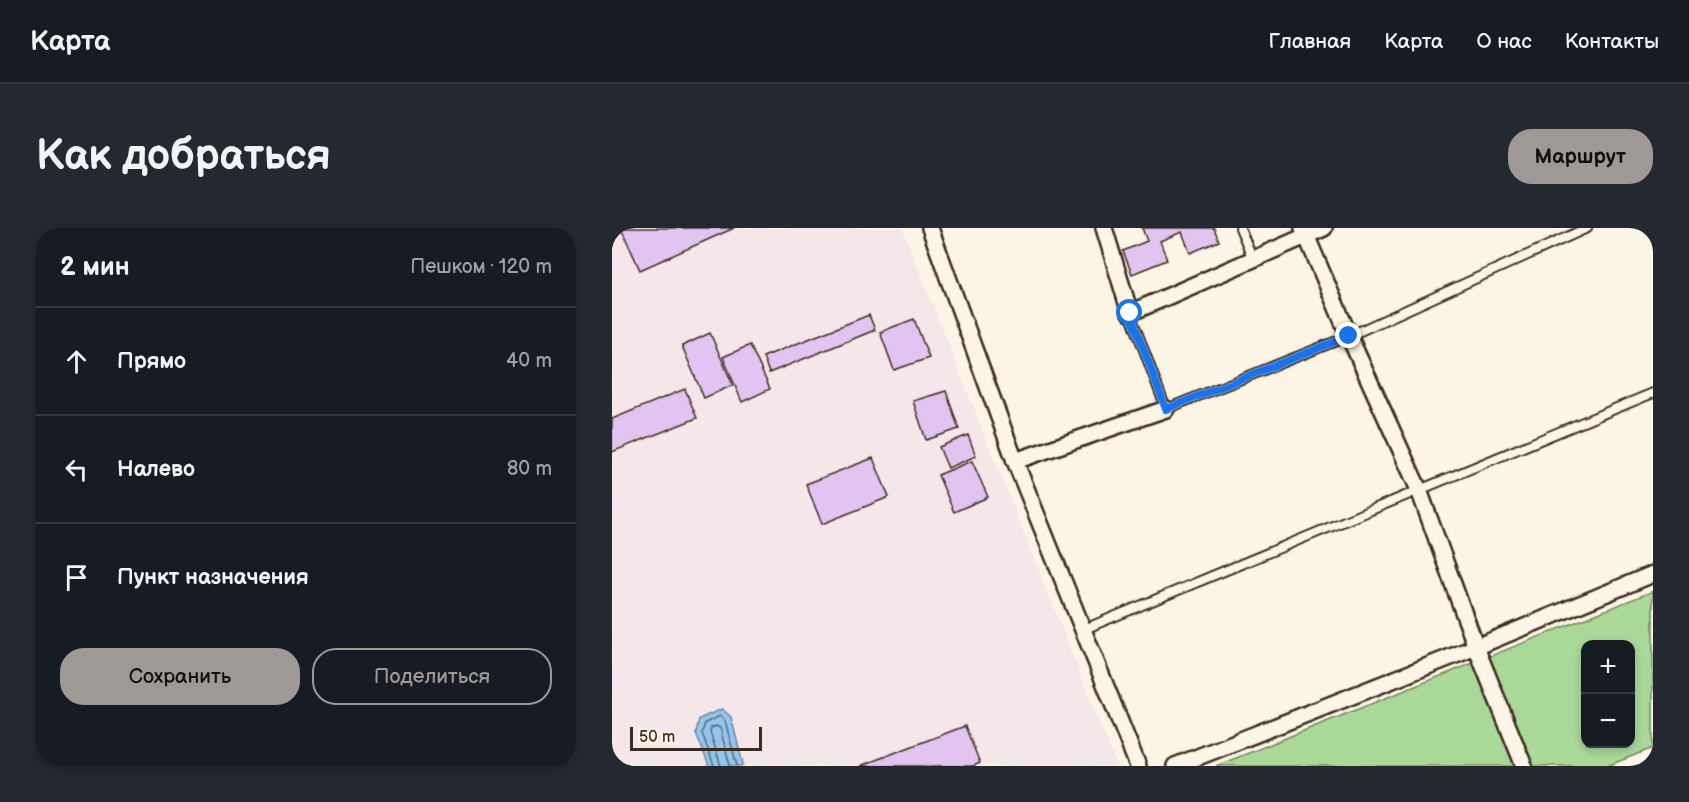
<!DOCTYPE html>
<html lang="ru">
<head>
<meta charset="utf-8">
<style>
  body { margin:0; font-family:"Balsamiq Sans",sans-serif; background:#242831; color:#f1f3f6 }
  .controls { position:absolute; right:18px; bottom:18px; display:grid; overflow:hidden; border-radius:12px; box-shadow:0 3px 9px #0003 }
  .controls button { width:54px; height:54px; display:grid; place-items:center; padding:0; border:0; border-bottom:2px solid #363941; background:#171b24; color:#f1f3f6; font:30px sans-serif }
  .scale { position:absolute; left:18px; bottom:15px; width:132px; box-sizing:border-box; padding-left:6px; border:3px solid #3b2a1e; border-top:0; font-size:16px; line-height:21px; white-space:nowrap; color:#3b2a1e; -webkit-text-stroke:4px #fcf5e5; paint-order:stroke }
  .stop { position:absolute; width:18px; height:18px; margin:-14px; border:4px solid #1a73e8; border-radius:50%; background:#fff }
  .stop.end { background:#1a73e8; border-color:#fff; box-shadow:0 2px 6px #0008 }
  .list { margin:0; padding:0; list-style:none }
  h2 { display:flex; justify-content:space-between; align-items:center; height:78px; margin:0; padding:0 24px; font-size:26px }
  h2 small { font-size:20px; font-weight:400; color:#9ea1a6 }
  .list li { display:grid; grid-template-columns:39px 1fr auto; gap:18px; align-items:center; box-sizing:border-box; height:108px; padding:0 24px; border-top:2px solid #363941 }
  .list b { display:block; font-size:22px; white-space:nowrap }
  .list em { font-size:20px; font-style:normal; color:#9ea1a6 }
  .actions { display:flex; gap:12px; padding:18px 24px }
  .actions a { flex:1; padding:14px 0; border:2px solid #9f9995; border-radius:24px; text-align:center; font-size:21px; color:#9f9995 }
  .actions .main { background:#9f9995; color:#111 }
  .icon { flex:none; width:33px; height:33px; fill:none; stroke:currentColor; stroke-width:2; stroke-linecap:round; stroke-linejoin:round }
  .map { position:relative; flex:none; width:1041px; height:538px; overflow:hidden; border-radius:24px }
  header { display:flex; align-items:center; gap:36px; box-sizing:border-box; height:84px; padding:0 30px; background:#171b24; border-bottom:2px solid #363941 }
  header strong { font-size:28px }
  nav { display:flex; gap:33px; margin-inline-start:auto; font-size:21px }
  .intro { display:flex; align-items:center; justify-content:space-between; box-sizing:border-box; height:144px; padding:0 36px }
  h1 { margin:0; font-size:42px }
  .button { padding:15px 27px; border-radius:24px; background:#9f9995; color:#111; font-size:21px; font-weight:700 }
  main { display:flex; gap:36px; padding:0 36px }
  aside { flex:1; background:#171b24; border-radius:24px; box-shadow:0 3px 9px #0003 }
  .map>svg:first-child { display:block }
</style>
</head>
<body>
<header>
<strong>Карта</strong>
<nav><a>Главная</a><a>Карта</a><a>О нас</a><a>Контакты</a></nav>
</header>
<div class="intro"><h1>Как добраться</h1><a class="button">Маршрут</a></div>
<main>
<aside>
<h2>2 мин<small>Пешком · 120 m</small></h2>
<ul class="list">
<li><svg class="icon" aria-label="ahead" viewBox="0 0 24 24"><path d="M12 20V5M6 11l6-6 6 6"/></svg><div><b>Прямо</b></div><em>40 m</em></li>
<li><svg class="icon" aria-label="left" viewBox="0 0 24 24"><path d="M17 20v-9H6M10 6l-5 5 5 5"/></svg><div><b>Налево</b></div><em>80 m</em></li>
<li><svg class="icon" aria-label="arrive" viewBox="0 0 24 24"><path d="M6 21V4h12l-3 4 3 4H6"/></svg><div><b>Пункт назначения</b></div></li>
</ul>
<div class="actions"><a class="main">Сохранить</a><a>Поделиться</a></div>
</aside>
<div class="map">
<svg width="1041" height="538" viewBox="0 0 1041 538">
  <rect width="100%" height="100%" fill="#fcf5e5"/>
  <filter id="ink" filterUnits="userSpaceOnUse"><feTurbulence type="fractalNoise" baseFrequency=".0167" numOctaves="2"/><feDisplacementMap in="SourceGraphic" scale="12" xChannelSelector="R" yChannelSelector="G"/><feConvolveMatrix kernelMatrix="1 2 1 2 8 2 1 2 1" color-interpolation-filters="sRGB"/></filter>
  <g filter="url(#ink)">
    <polygon fill="#f4e6e9" points="0,0 290,0 505,538 0,538"/>
    <path fill="#aad898" stroke="#72815b" stroke-width="1.5" fill-rule="evenodd" d="M1041,363V520L995,538H604ZM974,416H1018V516H974Z"/>
    <polygon fill="#93c6ef" stroke="#70889b" stroke-width="1.5" points="110,481 119,489 131,536 129,538 97,538 84,505 87,491"/>
    <g fill="none" stroke-linecap="round" stroke-linejoin="round">
      <g stroke="#5e6872" stroke-width="1.5">
        <polyline points="102,538 90,505 93,495 108,488 113,493 125,538"/>
        <polyline points="109,538 98,504 99,500 104,498 108,500 118,538"/>
      </g>
    </g>
    <g fill="#e2c4f1" stroke="#3b2a1e" stroke-width="1.5">
      <polygon points="9,0 122,0 28,42"/>
      <polygon points="530,0 602,0 607,13 578,25 570,4 548,13 555,32 520,46 511,23 535,13"/>
      <polygon points="257,87 263,102 157,145 151,129"/>
      <polygon points="302,91 317,130 282,142 268,104"/>
      <polygon points="98,105 121,157 92,170 70,118"/>
      <polygon points="138,117 158,161 130,174 111,129"/>
      <polygon points="73,161 85,190 0,224 0,191"/>
      <polygon points="334,163 347,201 314,212 301,173"/>
      <polygon points="356,207 364,228 336,240 327,219"/>
      <polygon points="261,230 277,269 210,296 194,256"/>
      <polygon points="360,233 376,269 342,284 326,247"/>
      <polygon points="353,498 368,535 361,538 248,538"/>
    </g>
    <g fill="none" stroke-linecap="round" stroke-linejoin="round">
      <g stroke="#3b2a1e" stroke-width="12">
        <g id="lane">
          <polyline points="628,0 641,31"/>
          <polyline points="518,85 554,181 737,108 975,0"/>
          <polyline points="470,402 1041,165"/>
        </g>
      </g>
      <g stroke="#3b2a1e" stroke-width="20">
        <g id="street">
          <polyline points="318,0 403,233 526,538"/>
          <polyline points="492,0 518,85 712,0"/>
          <polyline points="691,0 737,108 807,262 864,419 912,538"/>
          <polyline points="403,233 554,181"/>
          <polyline points="563,538 864,419 1041,346"/>
        </g>
      </g>
      <use href="#lane" stroke="#fcf5e5" stroke-width="8"/>
      <use href="#street" stroke="#fcf5e5" stroke-width="15"/>
    </g>
  </g>
  <g fill="none" stroke-linecap="round" stroke-linejoin="round" filter="url(#ink)">
    <polyline stroke="#1a73e8" stroke-width="8" points="518,85 554,181 737,108"/>
  </g>
</svg>
<div class="controls">
<button>+</button>
<button>−</button>
</div>
<div class="scale">50 m</div>
<div class="stop" style="left:518px;top:85px"></div>
<div class="stop end" style="left:737px;top:108px"></div>
</div>
</main>
</body>
</html>
